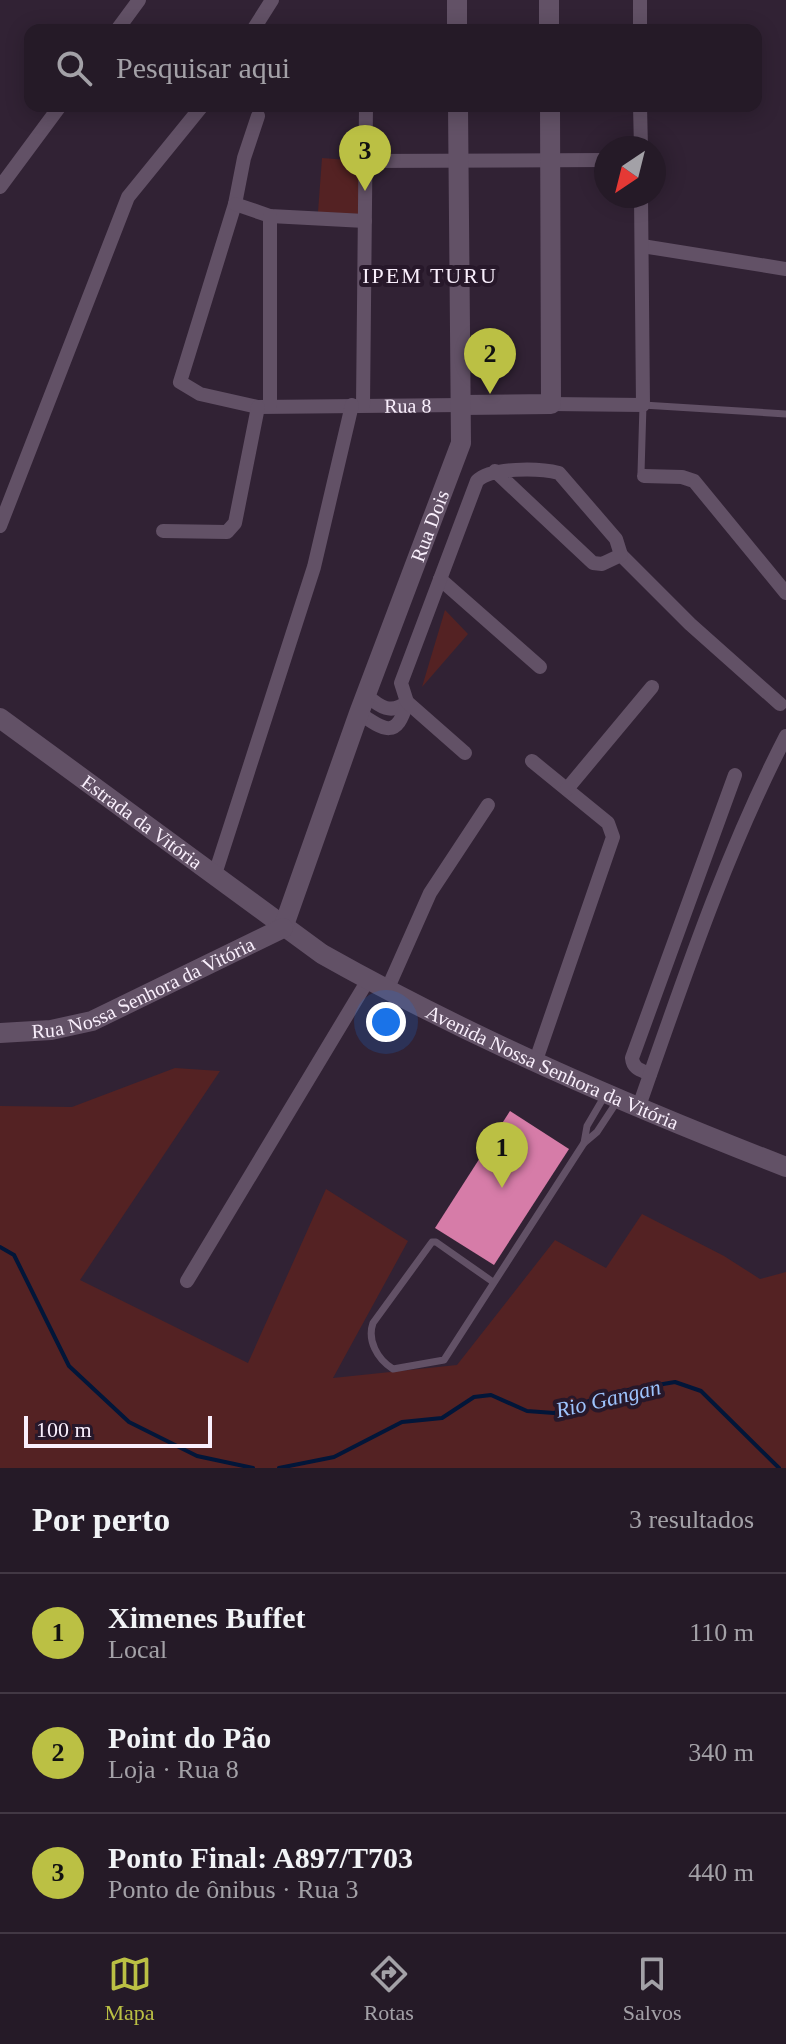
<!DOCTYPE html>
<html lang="pt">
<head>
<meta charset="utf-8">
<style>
  body { margin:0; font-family:Georgia,serif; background:#312733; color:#f1f3f6 }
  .compass { position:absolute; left:594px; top:136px; width:72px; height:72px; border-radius:50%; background:#251a27; box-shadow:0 4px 20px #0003; rotate:215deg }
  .scale { position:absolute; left:24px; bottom:20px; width:188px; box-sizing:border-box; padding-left:8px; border:4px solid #f9effc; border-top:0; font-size:22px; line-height:28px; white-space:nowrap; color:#f9effc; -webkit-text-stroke:6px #27182a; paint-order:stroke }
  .you { position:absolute; left:386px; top:1022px; width:28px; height:28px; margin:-20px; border:6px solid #fff; border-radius:50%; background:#1a73e8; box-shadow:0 0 0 12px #1a73e833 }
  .badge { display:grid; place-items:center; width:52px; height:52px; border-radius:50%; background:#bbc044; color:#111; font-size:26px; font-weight:700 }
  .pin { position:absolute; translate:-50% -66px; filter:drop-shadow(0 2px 4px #0008) }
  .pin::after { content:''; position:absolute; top:42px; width:28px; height:24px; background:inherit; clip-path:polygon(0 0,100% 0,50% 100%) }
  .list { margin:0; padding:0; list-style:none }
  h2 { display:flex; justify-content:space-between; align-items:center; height:104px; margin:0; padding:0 32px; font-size:34px }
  h2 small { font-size:26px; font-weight:400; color:#a3a1a7 }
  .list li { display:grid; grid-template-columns:52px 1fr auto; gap:24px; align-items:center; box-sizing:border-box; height:120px; padding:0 32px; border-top:2px solid #423844 }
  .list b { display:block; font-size:30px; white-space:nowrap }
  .list p { margin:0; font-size:26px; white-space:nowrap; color:#a3a1a7 }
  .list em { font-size:26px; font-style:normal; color:#a3a1a7 }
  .icon { flex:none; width:44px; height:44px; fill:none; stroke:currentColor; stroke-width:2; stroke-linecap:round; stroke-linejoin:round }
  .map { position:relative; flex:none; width:786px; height:1468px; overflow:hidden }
  .search { position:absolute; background:#251a27; box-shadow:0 4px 20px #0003; left:24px; right:24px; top:24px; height:88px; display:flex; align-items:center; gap:20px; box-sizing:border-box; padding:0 28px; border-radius:16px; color:#a3a1a7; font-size:30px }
  .sheet { height:464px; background:#251a27 }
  nav { display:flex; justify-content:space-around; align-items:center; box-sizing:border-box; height:112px; border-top:2px solid #423844; background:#251a27; font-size:22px; color:#a3a1a7 }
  nav a { display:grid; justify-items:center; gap:4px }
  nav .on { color:#bbc044 }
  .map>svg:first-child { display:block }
</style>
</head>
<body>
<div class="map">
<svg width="786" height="1468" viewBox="0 0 786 1468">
  <rect width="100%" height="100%" fill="#312234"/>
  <g fill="#542223">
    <polygon points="322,158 361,161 358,214 318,212"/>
    <polygon points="445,610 468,634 422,687"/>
    <polygon points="175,1068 220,1071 80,1280 248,1363 326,1189 408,1241 333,1378 457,1365 555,1240 606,1268 642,1214 724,1256 760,1279 786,1272 786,1468 0,1468 0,1106 72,1107"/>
  </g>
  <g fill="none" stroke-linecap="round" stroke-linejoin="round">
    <g stroke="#021639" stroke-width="4">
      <polyline points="0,1247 14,1255 69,1366 129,1422 197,1456 253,1468"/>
      <polyline points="279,1468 334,1457 402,1422 442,1418 474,1397 491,1395 527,1411 554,1413 616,1392 675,1382 701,1391 779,1468"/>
    </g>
  </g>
  <polygon fill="#d67ca8" points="510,1111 569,1149 494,1265 435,1228"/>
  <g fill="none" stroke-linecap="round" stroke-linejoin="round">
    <g stroke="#625166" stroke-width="7">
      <polyline points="644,476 641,473 643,405 786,414"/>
      <polyline points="604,1097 587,1126 584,1143 597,1132 618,1100"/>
      <path d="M493,1282L436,1242H432L373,1323C367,1340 377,1359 393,1369L444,1360L584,1143"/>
    </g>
    <g stroke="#625166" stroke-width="14">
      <polyline points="640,0 640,30"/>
      <polyline points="117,30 139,0"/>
      <polyline points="253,30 272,0"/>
      <polyline points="640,106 641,148"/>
      <path id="s1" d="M258,116L244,158L235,204L180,382L200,394L258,407L462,405"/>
      <polyline points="365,161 606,160"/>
      <polyline points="0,187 60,106"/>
      <polyline points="235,204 270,216 365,221"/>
      <polyline points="270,216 270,405"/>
      <polyline points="642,246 786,269"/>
      <polyline points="551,404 643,405 641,196"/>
      <polyline points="363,405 366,106"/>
      <polyline points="644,476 682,477 694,481 786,593"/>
      <polyline points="0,526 128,197 202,106"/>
      <polyline points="163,531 227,532 235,523 258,407"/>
      <polyline points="621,555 690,624 780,704"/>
      <polyline points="440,579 540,667"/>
      <path d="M366,695C380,707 391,715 407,702"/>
      <path d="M359,713C385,731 397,739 407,702"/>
      <path d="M465,753L407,702L401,683L477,481C491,467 539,468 559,473L616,539L621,555L602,564L593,563L495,471"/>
      <polyline points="532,761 608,823 613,837 535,1063"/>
      <polyline points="567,789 652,687"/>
      <polyline points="215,874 314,567 352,405"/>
      <polyline points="387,990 430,893 488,805"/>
      <path d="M650,1074C641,1070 633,1069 632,1058L735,775"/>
      <path d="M638,1109C682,984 725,854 786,736"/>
      <polyline points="187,1281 368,980"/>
    </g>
    <g stroke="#625166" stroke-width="20">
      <polyline points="457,0 457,30"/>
      <polyline points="549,0 549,30"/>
      <polyline points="462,405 551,404 550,106"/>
      <path id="s2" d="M0,718L322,954C471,1038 627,1105 786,1167"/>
      <path id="s3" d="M283,928L359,713L461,443L458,106"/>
      <path id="s4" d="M0,1033L51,1030L92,1021L283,928"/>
    </g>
  </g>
  <g text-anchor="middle" stroke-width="8" stroke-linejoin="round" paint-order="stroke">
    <g font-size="20" fill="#f9effc" stroke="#27182a">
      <text dy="7" stroke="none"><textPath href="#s1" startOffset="510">Rua 8</textPath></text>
      <text dy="7" stroke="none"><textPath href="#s3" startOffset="428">Rua Dois</textPath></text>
      <text dy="7" stroke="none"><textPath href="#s2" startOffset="176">Estrada da Vitória</textPath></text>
      <text dy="7" stroke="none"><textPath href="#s4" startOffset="152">Rua Nossa Senhora da Vitória</textPath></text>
      <text dy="7" stroke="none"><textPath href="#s2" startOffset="656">Avenida Nossa Senhora da Vitória</textPath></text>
    </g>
    <g font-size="22" letter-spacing="2" fill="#f9effc" stroke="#27182a">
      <text x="430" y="283">IPEM TURU</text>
    </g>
    <g font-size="22" font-style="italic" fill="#9dc3fd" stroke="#27182a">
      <text transform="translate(608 1398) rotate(-13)" y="8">Rio Gangan</text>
    </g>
  </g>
</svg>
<svg class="compass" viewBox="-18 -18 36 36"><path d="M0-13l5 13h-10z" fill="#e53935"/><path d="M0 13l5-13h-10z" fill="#a3a1a7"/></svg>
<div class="scale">100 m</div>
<div class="you"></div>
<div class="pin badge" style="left:502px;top:1188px">1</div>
<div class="pin badge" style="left:490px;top:394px">2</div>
<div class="pin badge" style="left:365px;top:191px">3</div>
<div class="search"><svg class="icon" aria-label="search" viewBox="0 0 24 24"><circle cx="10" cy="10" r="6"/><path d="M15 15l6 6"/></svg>Pesquisar aqui</div>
</div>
<section class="sheet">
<h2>Por perto<small>3 resultados</small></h2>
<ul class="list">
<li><span class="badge">1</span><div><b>Ximenes Buffet</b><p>Local</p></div><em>110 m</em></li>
<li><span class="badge">2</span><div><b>Point do Pão</b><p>Loja · Rua 8</p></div><em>340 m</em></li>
<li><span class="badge">3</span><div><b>Ponto Final: A897/T703</b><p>Ponto de ônibus · Rua 3</p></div><em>440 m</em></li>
</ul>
</section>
<nav>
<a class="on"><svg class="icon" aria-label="map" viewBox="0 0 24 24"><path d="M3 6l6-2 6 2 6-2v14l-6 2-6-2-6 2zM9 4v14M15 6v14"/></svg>Mapa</a>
<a><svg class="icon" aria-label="directions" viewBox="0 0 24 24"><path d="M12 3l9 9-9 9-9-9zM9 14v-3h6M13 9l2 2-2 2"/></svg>Rotas</a>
<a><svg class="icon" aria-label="saved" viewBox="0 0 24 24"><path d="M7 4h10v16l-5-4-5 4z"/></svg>Salvos</a>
</nav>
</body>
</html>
